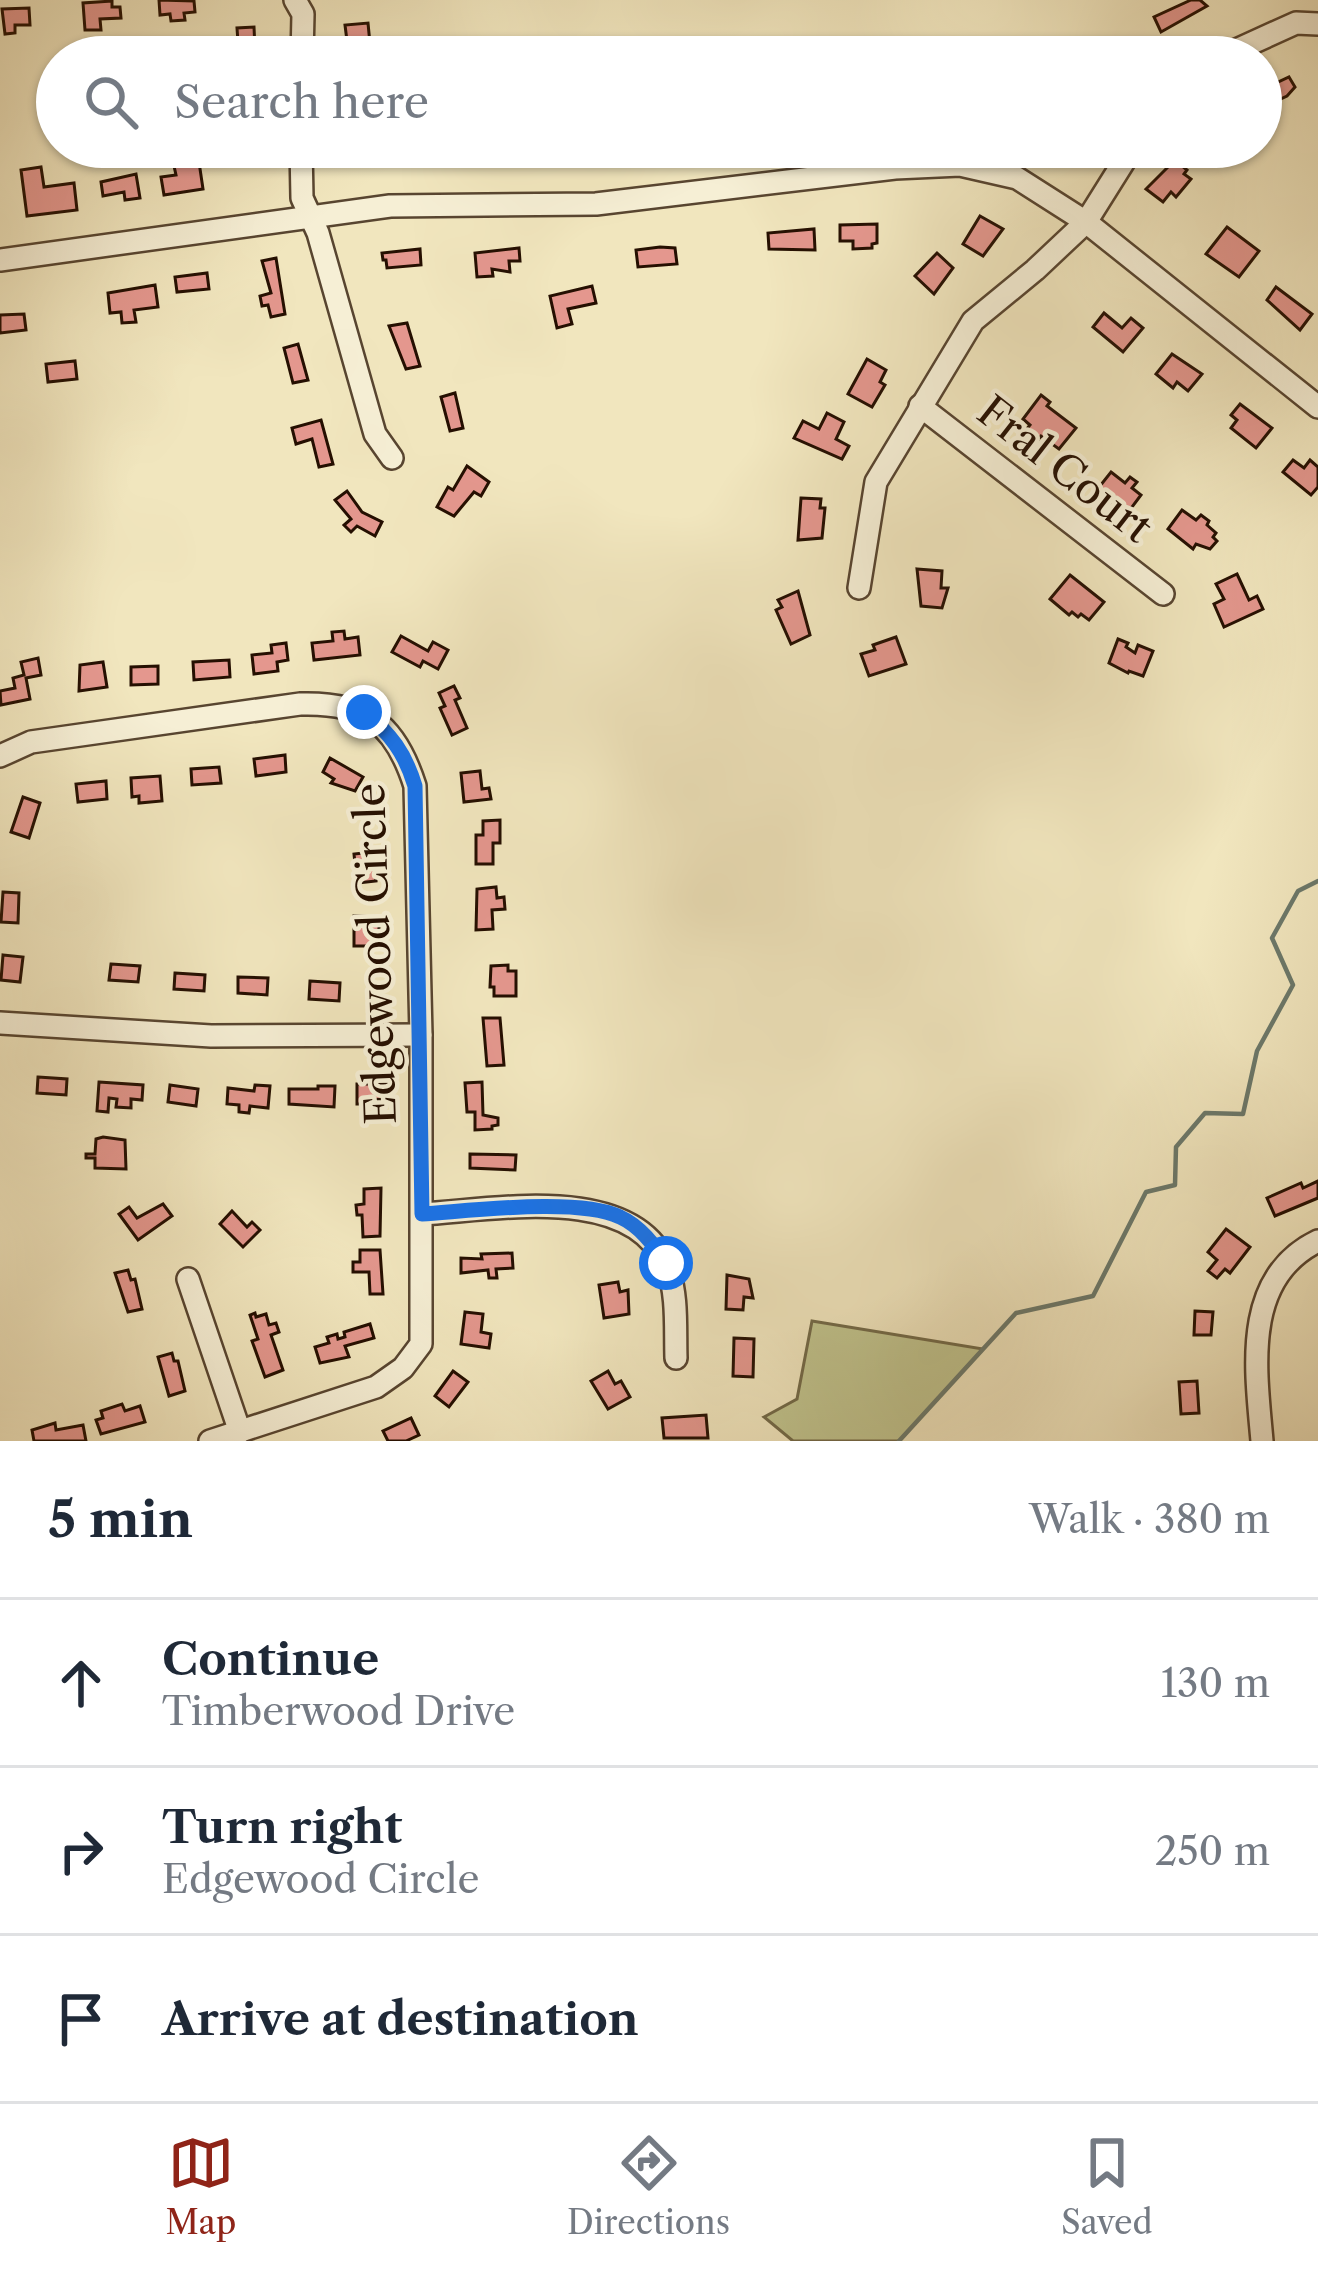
<!DOCTYPE html>
<html lang="en">
<head>
<meta charset="utf-8">
<style>
  body { margin:0; font-family:"Libre Caslon Text",serif; background:#f6f6f7; color:#1f2937 }
  .stop { position:absolute; width:36px; height:36px; margin:-27px; border:9px solid #1a73e8; border-radius:50%; background:#fff }
  .stop.end { background:#1a73e8; border-color:#fff; box-shadow:0 3px 12px #0008 }
  .list { margin:0; padding:0; list-style:none }
  h2 { display:flex; justify-content:space-between; align-items:center; height:156px; margin:0; padding:0 48px; font-size:51px }
  h2 small { font-size:39px; font-weight:400; color:#747a83 }
  .list li { display:grid; grid-template-columns:78px 1fr auto; gap:36px; align-items:center; box-sizing:border-box; height:168px; padding:0 48px; border-top:3px solid #e0e1e3 }
  .list b { display:block; font-size:45px; white-space:nowrap }
  .list p { margin:0; font-size:39px; white-space:nowrap; color:#747a83 }
  .list em { font-size:39px; font-style:normal; color:#747a83 }
  .icon { flex:none; width:66px; height:66px; fill:none; stroke:currentColor; stroke-width:2; stroke-linecap:round; stroke-linejoin:round }
  .map { position:relative; flex:none; width:1318px; height:1441px; overflow:hidden }
  .search { position:absolute; background:#fff; box-shadow:0 3px 9px #0004; left:36px; right:36px; top:36px; height:132px; display:flex; align-items:center; gap:30px; box-sizing:border-box; padding:0 42px; border-radius:66px; color:#747a83; font-size:45px }
  .sheet { height:660px; background:#fff }
  nav { display:flex; justify-content:space-around; align-items:center; box-sizing:border-box; height:168px; border-top:3px solid #e0e1e3; background:#fff; font-size:33px; color:#747a83 }
  nav a { display:grid; justify-items:center; gap:6px }
  nav .on { color:#8f2418 }
  .map>svg:first-child { display:block }
</style>
</head>
<body>
<div class="map">
<svg width="1318" height="1441" viewBox="0 0 1318 1441">
  <rect width="100%" height="100%" fill="#f1e6be"/>
  <filter id="stains"><feTurbulence type="fractalNoise" baseFrequency=".00167" numOctaves="4"/><feColorMatrix values="0 0 0 0 .2 0 0 0 0 .09 0 0 0 0 .02 0 0 0 .5 -.17"/></filter>
  <radialGradient id="worn" r=".72"><stop offset=".6" stop-color="#630" stop-opacity="0"/><stop offset="1" stop-color="#630" stop-opacity=".3"/></radialGradient>
  <polygon fill="#c0c38d" stroke="#726947" stroke-width="3" points="812,1321 983,1349 899,1441 793,1441 764,1417 797,1399"/>
  <g fill="none" stroke-linecap="round" stroke-linejoin="round">
    <polyline stroke="#6c796b" stroke-width="4.5" points="899,1441 1016,1313 1093,1296 1146,1192 1175,1185 1176,1147 1205,1113 1243,1114 1257,1051 1293,985 1272,938 1298,891 1318,881"/>
  </g>
  <g fill="#e4978e" stroke="#250f01" stroke-width="3">
    <polygon points="159,0 194,1 195,12 184,13 185,20 171,21 170,14 160,15"/>
    <polygon points="1191,0 1200,0 1207,6 1161,32 1154,17"/>
    <polygon points="112,1 112,7 120,7 121,18 100,19 101,30 85,30 83,3"/>
    <polygon points="29,8 30,25 15,25 15,33 5,34 2,9"/>
    <polygon points="368,23 371,54 349,57 345,25"/>
    <polygon points="254,27 255,49 249,49 249,57 239,57 237,28"/>
    <polygon points="942,45 943,57 879,57 878,51"/>
    <polygon points="1289,77 1295,87 1287,96 1261,108 1261,90"/>
    <polygon points="346,147 372,147 373,163 347,165"/>
    <polygon points="473,147 522,147 522,154 511,153 511,164 487,163 472,160"/>
    <polygon points="633,147 667,147 669,163 645,165 645,155 634,156"/>
    <polygon points="1175,160 1187,170 1184,174 1191,179 1176,197 1171,192 1163,202 1146,189"/>
    <polygon points="199,162 203,189 164,195 161,177 176,175 174,166"/>
    <polygon points="41,167 44,187 74,183 77,210 27,216 21,170"/>
    <polygon points="136,174 140,198 125,200 124,192 103,196 101,182"/>
    <polygon points="980,216 1003,229 983,256 963,244"/>
    <polygon points="877,224 877,243 872,244 872,248 853,249 853,241 840,241 840,225"/>
    <polygon points="1227,227 1259,251 1239,277 1206,254"/>
    <polygon points="814,229 815,250 769,249 768,233"/>
    <polygon points="660,247 675,248 677,264 638,267 636,250"/>
    <polygon points="519,248 520,261 509,261 510,272 492,269 493,276 477,277 475,253"/>
    <polygon points="420,249 421,265 387,268 386,260 383,260 382,253"/>
    <polygon points="937,253 953,268 934,294 915,276"/>
    <polygon points="276,258 285,314 271,317 268,305 262,306 260,296 271,293 262,261"/>
    <polygon points="207,273 209,289 177,292 175,277"/>
    <polygon points="155,285 158,307 134,310 136,322 122,323 121,312 110,313 108,293"/>
    <polygon points="592,286 596,303 568,309 572,324 557,328 550,296"/>
    <polygon points="1276,287 1312,314 1300,330 1267,300"/>
    <polygon points="1104,313 1122,328 1131,318 1143,328 1123,352 1093,327"/>
    <polygon points="24,314 26,330 0,333 0,315"/>
    <polygon points="407,323 420,366 406,369 389,326"/>
    <polygon points="298,344 308,380 293,383 284,348"/>
    <polygon points="1172,354 1202,374 1188,391 1177,382 1173,388 1156,374"/>
    <polygon points="867,359 886,370 880,382 885,385 872,407 848,394"/>
    <polygon points="75,361 77,379 48,382 46,364"/>
    <polygon points="455,393 463,428 450,431 441,397"/>
    <polygon points="1041,395 1050,402 1047,406 1076,428 1059,449 1041,436 1034,446 1021,436 1030,425 1023,419"/>
    <polygon points="1240,404 1272,428 1256,448 1231,428 1237,420 1231,415"/>
    <polygon points="827,413 844,422 836,439 849,446 842,459 794,438 803,421 819,429"/>
    <polygon points="321,420 333,464 319,467 312,439 296,444 292,428"/>
    <polygon points="1293,460 1304,468 1310,460 1318,467 1318,487 1311,495 1283,472"/>
    <polygon points="467,466 489,482 481,496 474,492 454,516 437,507 448,487 453,490"/>
    <polygon points="1111,472 1125,483 1130,477 1137,482 1132,488 1141,495 1129,511 1122,506 1119,509 1096,491"/>
    <polygon points="347,491 362,512 382,522 375,536 357,526 351,532 344,525 351,519 335,500"/>
    <polygon points="801,498 821,499 820,508 825,508 822,538 798,540"/>
    <polygon points="1182,510 1196,520 1201,515 1209,521 1207,525 1216,533 1213,537 1217,541 1210,549 1196,544 1193,549 1168,529"/>
    <polygon points="917,569 942,571 941,588 948,588 942,608 921,606"/>
    <polygon points="1237,574 1249,600 1257,596 1263,609 1224,627 1214,604 1224,599 1216,584"/>
    <polygon points="1070,575 1104,602 1089,620 1081,614 1078,617 1072,612 1069,615 1050,599"/>
    <polygon points="798,591 810,635 791,644 776,610 782,607 778,600"/>
    <polygon points="344,631 345,639 358,637 360,655 314,660 312,643 333,641 332,632"/>
    <polygon points="401,636 428,651 433,642 448,650 438,669 423,661 420,667 392,652"/>
    <polygon points="896,637 906,664 869,676 861,654 875,650 873,645"/>
    <polygon points="1118,639 1128,643 1126,647 1135,653 1138,645 1153,651 1143,676 1129,671 1128,673 1109,663"/>
    <polygon points="286,643 288,660 277,662 278,671 254,674 252,655 272,653 271,645"/>
    <polygon points="38,658 41,675 26,678 30,699 1,705 0,691 15,688 13,678 24,675 21,662"/>
    <polygon points="229,660 230,677 194,680 193,662"/>
    <polygon points="103,662 107,687 79,691 80,665"/>
    <polygon points="158,666 158,684 131,685 131,667"/>
    <polygon points="454,686 460,698 455,700 467,728 452,735 440,708 445,706 439,693"/>
    <polygon points="285,755 286,772 256,776 254,759"/>
    <polygon points="330,758 363,777 355,791 331,783 334,779 323,772"/>
    <polygon points="219,767 221,783 192,785 191,769"/>
    <polygon points="480,771 482,789 489,788 491,799 464,802 461,773"/>
    <polygon points="160,776 162,801 139,803 139,796 132,797 131,778"/>
    <polygon points="106,781 107,799 78,802 76,784"/>
    <polygon points="23,797 40,803 29,838 11,832"/>
    <polygon points="500,820 500,843 493,843 493,864 476,864 476,835 483,835 483,821"/>
    <polygon points="373,852 376,881 357,883 354,854"/>
    <polygon points="496,887 497,898 504,897 505,909 492,910 493,929 476,930 477,889"/>
    <polygon points="3,892 19,893 18,923 1,922"/>
    <polygon points="354,916 379,917 379,946 354,946"/>
    <polygon points="3,955 23,957 20,982 1,980"/>
    <polygon points="111,964 140,966 138,982 109,980"/>
    <polygon points="508,965 508,971 516,971 516,996 494,996 494,987 490,987 491,966"/>
    <polygon points="175,973 205,975 204,991 174,989"/>
    <polygon points="238,977 268,978 267,995 238,993"/>
    <polygon points="310,981 340,983 339,1001 309,999"/>
    <polygon points="483,1018 500,1018 504,1065 487,1066"/>
    <polygon points="38,1077 67,1079 66,1095 37,1093"/>
    <polygon points="99,1082 143,1085 142,1100 131,1099 131,1108 116,1107 117,1099 109,1098 108,1112 97,1111"/>
    <polygon points="482,1082 483,1115 498,1118 498,1125 492,1126 492,1129 475,1130 475,1112 467,1112 465,1083"/>
    <polygon points="357,1084 388,1084 388,1099 365,1100 365,1104 357,1104"/>
    <polygon points="170,1085 198,1089 196,1106 168,1102"/>
    <polygon points="255,1085 270,1086 268,1108 250,1106 249,1113 239,1112 239,1105 227,1104 228,1088 254,1091"/>
    <polygon points="318,1086 335,1086 334,1107 289,1104 289,1089 318,1089"/>
    <polygon points="103,1137 125,1140 126,1169 95,1168 95,1158 86,1158 86,1154 95,1154 96,1139"/>
    <polygon points="470,1154 516,1155 515,1170 470,1168"/>
    <polygon points="1318,1181 1318,1198 1275,1216 1267,1198 1301,1183 1303,1188"/>
    <polygon points="381,1188 380,1236 363,1237 362,1215 357,1215 356,1205 364,1204 364,1189"/>
    <polygon points="163,1204 172,1216 138,1240 119,1214 129,1207 137,1218"/>
    <polygon points="232,1211 247,1227 252,1222 260,1230 243,1247 220,1224"/>
    <polygon points="1226,1229 1250,1247 1230,1273 1225,1269 1217,1278 1208,1271 1217,1260 1208,1252"/>
    <polygon points="360,1250 380,1250 383,1294 370,1294 369,1272 353,1272 353,1262 360,1262"/>
    <polygon points="512,1253 513,1268 496,1269 497,1278 489,1278 488,1270 461,1273 461,1258 482,1259 481,1254"/>
    <polygon points="128,1270 131,1280 135,1279 142,1309 128,1312 115,1273"/>
    <polygon points="727,1275 749,1279 753,1298 744,1297 743,1310 726,1309"/>
    <polygon points="618,1282 620,1292 628,1290 629,1314 604,1318 599,1285"/>
    <polygon points="1195,1311 1213,1312 1211,1335 1194,1335"/>
    <polygon points="465,1312 483,1314 481,1332 491,1334 489,1348 461,1344"/>
    <polygon points="255,1313 256,1317 266,1314 269,1325 276,1323 279,1332 271,1335 283,1370 265,1377 252,1341 258,1339 250,1315"/>
    <polygon points="370,1324 374,1338 345,1346 349,1357 320,1363 315,1347 329,1343 327,1337 337,1334 338,1339 345,1337 344,1332"/>
    <polygon points="734,1338 754,1339 753,1377 733,1376"/>
    <polygon points="172,1353 174,1361 178,1361 185,1391 169,1396 158,1357"/>
    <polygon points="453,1371 468,1382 449,1407 435,1396"/>
    <polygon points="608,1371 615,1384 621,1381 630,1397 608,1409 591,1381"/>
    <polygon points="1197,1381 1199,1413 1181,1414 1179,1382"/>
    <polygon points="122,1404 125,1411 140,1406 145,1422 101,1434 96,1420 103,1418 101,1411"/>
    <polygon points="706,1415 708,1438 664,1438 662,1418"/>
    <polygon points="411,1418 419,1435 406,1441 388,1441 383,1431"/>
    <polygon points="55,1423 56,1430 83,1425 86,1441 34,1441 32,1430"/>
  </g>
  <g fill="none" stroke-linecap="round" stroke-linejoin="round">
    <g stroke="#584530" stroke-width="26">
      <g id="minor">
        <polyline points="295,0 303,14 302,57"/>
        <polyline points="1221,57 1296,23 1318,24"/>
        <polyline points="301,147 302,198 318,233 375,434 392,458"/>
        <polyline points="0,260 390,206 596,204 895,168 960,165 1017,178 1086,222 1318,407"/>
        <polyline points="920,406 1163,594"/>
        <polyline points="859,588 876,482 973,321 1035,270 1086,222 1133,147"/>
        <path d="M0,756L31,742L300,704C366,702 395,723 415,786L421,1035V1344L403,1368L376,1387L210,1441"/>
        <polyline points="0,1023 211,1036 421,1035"/>
        <path d="M422,1214C494,1210 633,1182 667,1266C678,1295 675,1328 676,1358"/>
        <polyline points="188,1279 240,1432"/>
        <path d="M1262,1441C1256,1371 1241,1278 1318,1241"/>
      </g>
    </g>
    <use href="#minor" stroke="#f6efd5" stroke-width="21"/>
  </g>
  <g fill="none" stroke-linecap="round" stroke-linejoin="round">
    <path stroke="#1a73e8" stroke-width="15" d="M364,712C391,734 405,753 415,786L422,1214C470,1211 579,1197 620,1217C640,1226 654,1245 666,1263"/>
  </g>
  <g text-anchor="middle" stroke-width="9" stroke-linejoin="round" paint-order="stroke">
    <g font-size="42" fill="#250f01" stroke="#f6efd5">
      <text transform="translate(1065 469) rotate(38)" y="15">Fral Court</text>
      <text transform="translate(375 954) rotate(-92)" y="15">Edgewood Circle</text>
    </g>
  </g>
  <rect width="100%" height="100%" filter="url(#stains)"/>
  <rect width="100%" height="100%" fill="url(#worn)"/>
</svg>
<div class="stop" style="left:666px;top:1263px"></div>
<div class="stop end" style="left:364px;top:712px"></div>
<div class="search"><svg class="icon" aria-label="search" viewBox="0 0 24 24"><circle cx="10" cy="10" r="6"/><path d="M15 15l6 6"/></svg>Search here</div>
</div>
<section class="sheet">
<h2>5 min<small>Walk · 380 m</small></h2>
<ul class="list">
<li><svg class="icon" aria-label="ahead" viewBox="0 0 24 24"><path d="M12 20V5M6 11l6-6 6 6"/></svg><div><b>Continue</b><p>Timberwood Drive</p></div><em>130 m</em></li>
<li><svg class="icon" aria-label="right" viewBox="0 0 24 24"><path d="M7 20v-9h11M14 6l5 5-5 5"/></svg><div><b>Turn right</b><p>Edgewood Circle</p></div><em>250 m</em></li>
<li><svg class="icon" aria-label="arrive" viewBox="0 0 24 24"><path d="M6 21V4h12l-3 4 3 4H6"/></svg><div><b>Arrive at destination</b></div></li>
</ul>
</section>
<nav>
<a class="on"><svg class="icon" aria-label="map" viewBox="0 0 24 24"><path d="M3 6l6-2 6 2 6-2v14l-6 2-6-2-6 2zM9 4v14M15 6v14"/></svg>Map</a>
<a><svg class="icon" aria-label="directions" viewBox="0 0 24 24"><path d="M12 3l9 9-9 9-9-9zM9 14v-3h6M13 9l2 2-2 2"/></svg>Directions</a>
<a><svg class="icon" aria-label="saved" viewBox="0 0 24 24"><path d="M7 4h10v16l-5-4-5 4z"/></svg>Saved</a>
</nav>
</body>
</html>
